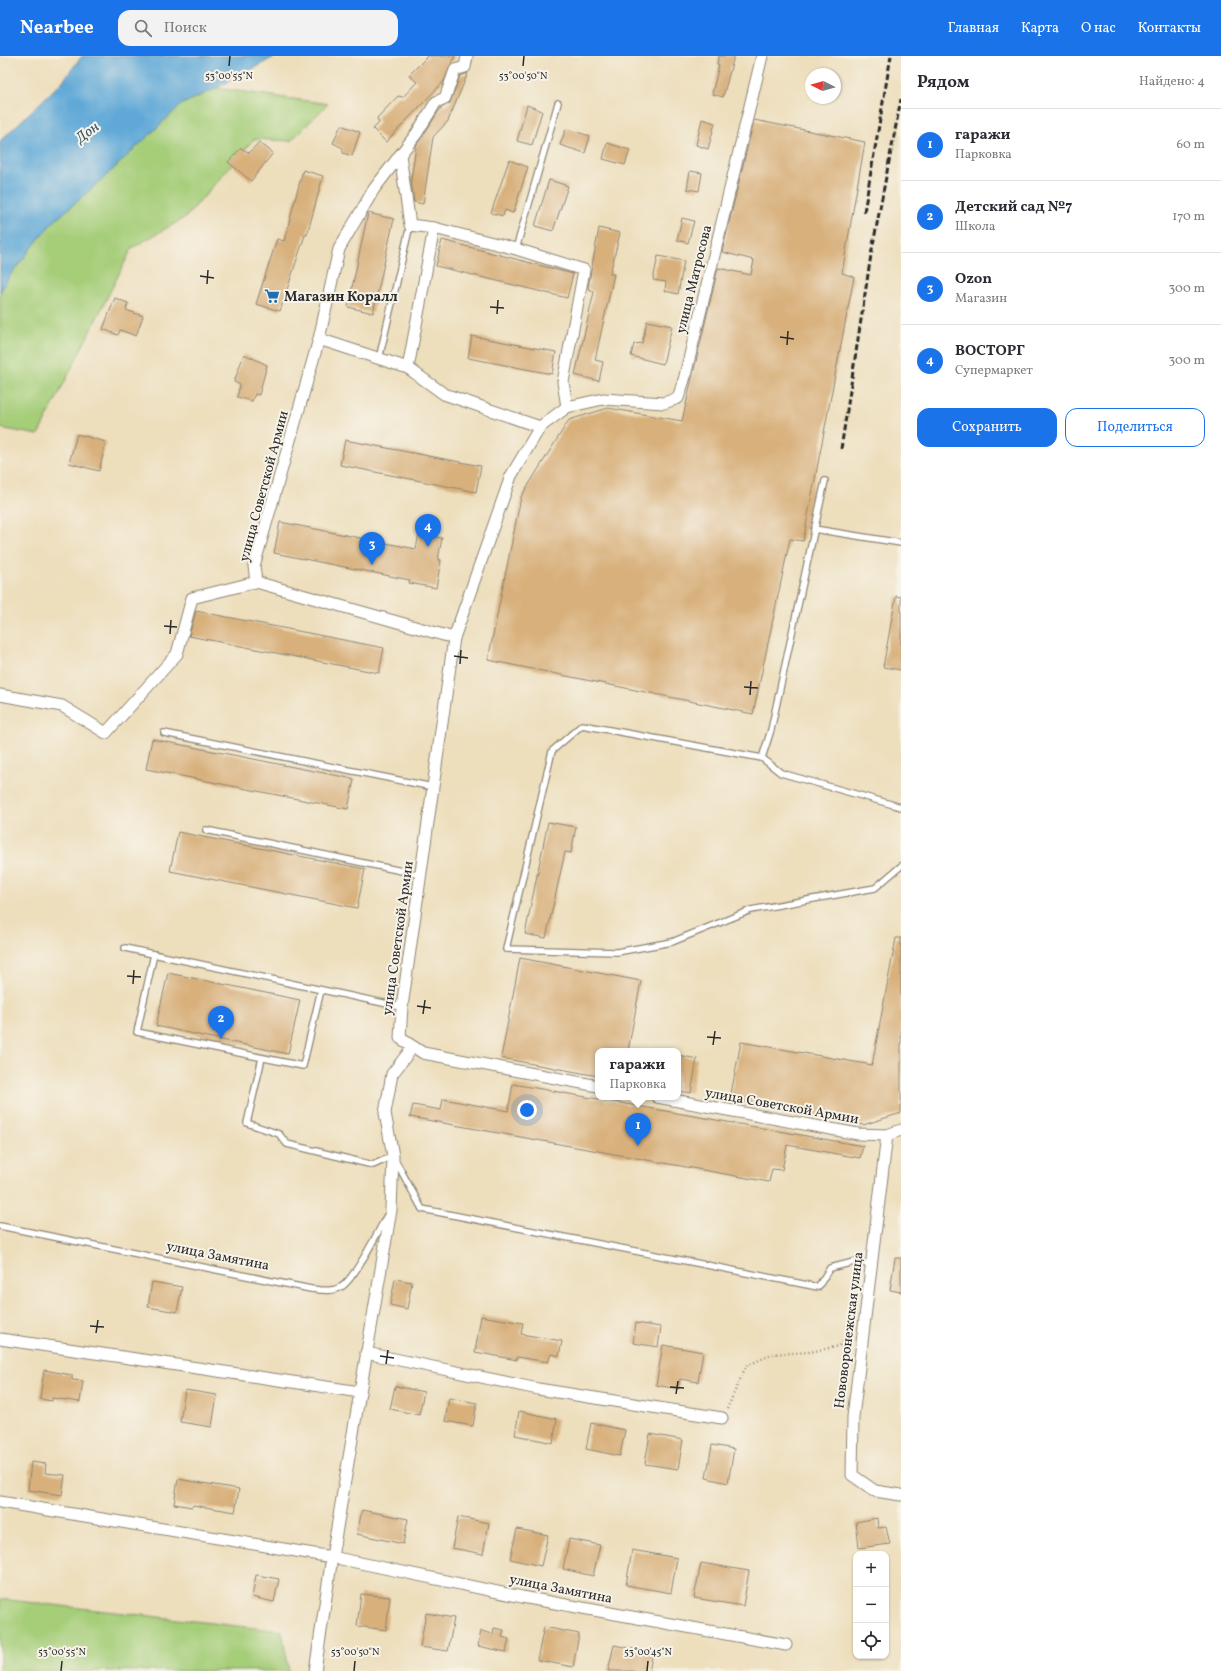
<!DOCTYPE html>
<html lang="ru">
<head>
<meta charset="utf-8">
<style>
  body { margin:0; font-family:Vollkorn,serif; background:#f2f2f3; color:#2b2b33 }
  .controls { position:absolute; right:12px; bottom:12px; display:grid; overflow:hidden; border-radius:8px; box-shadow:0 1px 3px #0004 }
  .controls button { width:36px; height:36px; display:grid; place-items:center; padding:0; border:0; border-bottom:1px solid #e1e1e2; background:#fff; color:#2b2b33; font:20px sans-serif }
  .compass { position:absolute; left:805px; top:12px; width:36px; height:36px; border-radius:50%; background:#fff; box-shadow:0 1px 3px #0004; rotate:276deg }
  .you { position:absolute; left:527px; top:1054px; width:14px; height:14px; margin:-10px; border:3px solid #fff; border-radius:50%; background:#1a73e8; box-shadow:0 0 0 6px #1a73e833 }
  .badge { display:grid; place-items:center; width:26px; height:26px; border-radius:50%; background:#1a73e8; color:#fff; font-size:13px; font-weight:700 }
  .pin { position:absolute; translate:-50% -33px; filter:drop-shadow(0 1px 2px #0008) }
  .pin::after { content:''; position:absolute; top:21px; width:14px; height:12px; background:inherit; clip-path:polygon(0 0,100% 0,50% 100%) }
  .popup { position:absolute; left:595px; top:992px; width:86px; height:52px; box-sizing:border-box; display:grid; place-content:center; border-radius:8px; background:#fff; filter:drop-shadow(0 1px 3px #0005); font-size:13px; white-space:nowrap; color:#7c7c81 }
  .popup b { font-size:15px; color:#2b2b33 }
  .popup::after { content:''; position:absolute; left:50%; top:100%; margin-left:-8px; border:8px solid transparent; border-top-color:#fff }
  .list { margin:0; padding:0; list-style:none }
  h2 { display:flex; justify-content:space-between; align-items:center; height:52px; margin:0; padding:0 16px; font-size:17px }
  h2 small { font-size:13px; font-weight:400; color:#7c7c81 }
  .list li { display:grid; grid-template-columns:26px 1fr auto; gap:12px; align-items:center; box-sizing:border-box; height:72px; padding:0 16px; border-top:1px solid #e1e1e2 }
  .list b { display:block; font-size:15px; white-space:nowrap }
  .list p { margin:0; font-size:13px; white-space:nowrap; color:#7c7c81 }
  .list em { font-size:13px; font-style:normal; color:#7c7c81 }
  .actions { display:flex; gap:8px; padding:12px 16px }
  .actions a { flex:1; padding:9px 0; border:1px solid #1a73e8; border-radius:12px; text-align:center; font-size:14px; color:#1a73e8 }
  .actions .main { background:#1a73e8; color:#fff }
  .icon { flex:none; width:22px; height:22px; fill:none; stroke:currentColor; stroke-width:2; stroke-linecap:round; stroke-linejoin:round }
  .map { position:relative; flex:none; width:901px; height:1615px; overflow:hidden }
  header { display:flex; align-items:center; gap:24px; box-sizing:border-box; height:56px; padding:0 20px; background:#1a73e8; color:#fff }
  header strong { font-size:19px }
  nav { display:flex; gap:22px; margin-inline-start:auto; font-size:14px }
  .search { width:280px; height:36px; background:#f2f2f3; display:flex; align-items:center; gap:10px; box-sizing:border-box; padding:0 14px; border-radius:12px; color:#7c7c81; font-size:15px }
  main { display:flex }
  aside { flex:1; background:#fff }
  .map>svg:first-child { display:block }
</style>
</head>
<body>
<header>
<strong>Nearbee</strong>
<div class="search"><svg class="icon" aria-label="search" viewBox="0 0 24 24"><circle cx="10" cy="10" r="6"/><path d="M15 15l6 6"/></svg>Поиск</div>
<nav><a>Главная</a><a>Карта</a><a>О нас</a><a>Контакты</a></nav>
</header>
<main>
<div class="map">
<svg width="901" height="1615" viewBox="0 0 901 1615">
  <rect width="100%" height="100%" fill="#f7f3e8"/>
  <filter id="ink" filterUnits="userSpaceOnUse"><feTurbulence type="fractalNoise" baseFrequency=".025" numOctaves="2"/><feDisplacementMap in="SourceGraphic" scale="8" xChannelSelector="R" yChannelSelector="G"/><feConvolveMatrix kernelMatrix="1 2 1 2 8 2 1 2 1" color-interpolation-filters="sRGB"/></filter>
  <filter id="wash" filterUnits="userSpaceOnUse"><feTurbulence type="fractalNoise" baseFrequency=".012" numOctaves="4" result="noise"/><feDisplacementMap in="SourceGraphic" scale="16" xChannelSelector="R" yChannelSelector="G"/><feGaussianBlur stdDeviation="0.9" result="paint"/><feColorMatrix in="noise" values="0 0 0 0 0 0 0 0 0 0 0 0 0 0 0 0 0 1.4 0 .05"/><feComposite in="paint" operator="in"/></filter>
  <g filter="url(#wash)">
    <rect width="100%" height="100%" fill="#eddebc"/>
    <g fill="#a6ce79" stroke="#687c52">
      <polygon points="217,32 328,48 291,85 254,83 186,161 132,192 38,379 0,372 0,236 11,218 50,169 107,119 182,48"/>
      <polygon points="0,1543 282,1575 289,1615 0,1615"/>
    </g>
    <polygon fill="#5fa8d7" stroke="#456a81" points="82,0 276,0 217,32 182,48 107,119 50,169 11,218 0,236 0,85 62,26"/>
    <g id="blocks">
      <g fill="#d8b07c">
        <polygon points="428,0 455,0 444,25 386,86 373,73 379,67 377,62 398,40 403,41 417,26 409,19"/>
        <polygon points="719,0 734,0 723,41 712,38 719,9 717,8"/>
        <polygon points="468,17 448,65 433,81 423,148 414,146 411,124 416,90 441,52 450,47 460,20"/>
        <polygon points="527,49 542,55 532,89 517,85"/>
        <polygon points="702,63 715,67 708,93 696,89"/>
        <polygon points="754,64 865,86 842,217 854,221 803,485 790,483 753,658 488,604 521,441 569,364 608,352 682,365 718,212 751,219 754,204 722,196"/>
        <polygon points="341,69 360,76 352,100 343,97 343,92 333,87"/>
        <polygon points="566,73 590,80 585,97 560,89"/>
        <polygon points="259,86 273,97 251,125 228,106 241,92 249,97"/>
        <polygon points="607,87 630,94 625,109 603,103"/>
        <polygon points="509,104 528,111 513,157 505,154 503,160 491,157"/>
        <polygon points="303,114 323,120 307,179 305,179 280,255 256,248 277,183 284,185"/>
        <polygon points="690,115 702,117 699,135 687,133"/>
        <polygon points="549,124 568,130 553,175 535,170"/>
        <polygon points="368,157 394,163 373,257 348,251"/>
        <polygon points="682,162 694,165 688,187 677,184"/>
        <polygon points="599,172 620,177 610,218 614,218 595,304 603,306 599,325 575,319 594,236 588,232"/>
        <polygon points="442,184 573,218 567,242 436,210"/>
        <polygon points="658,200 684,205 678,238 665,235 666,226 653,224"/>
        <polygon points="115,242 128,247 126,254 143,260 136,280 120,274 118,279 103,273"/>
        <polygon points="647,265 672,270 663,308 631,300 634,288 642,287"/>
        <polygon points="472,280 556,296 552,318 468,302"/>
        <polygon points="244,298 267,309 259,339 255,338 252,345 237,341 240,329 234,326"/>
        <polygon points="77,378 106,386 99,415 69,407"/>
        <polygon points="345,384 481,410 476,436 340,409"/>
        <polygon points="280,466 416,493 419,478 442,482 438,504 441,504 436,532 409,527 410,524 274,497"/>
        <polygon points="896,540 901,541 901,614 883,611"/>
        <polygon points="196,555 384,592 379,617 189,580"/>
        <polygon points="152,683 354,723 348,753 146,713"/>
        <polygon points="548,766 576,771 571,797 565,796 546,882 525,878"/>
        <polygon points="178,776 365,813 357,852 170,815"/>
        <polygon points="896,882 901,882 901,1057 863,1069 730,1043 741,986 872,1009"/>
        <polygon points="520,902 641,925 628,995 598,995 598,1020 501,1002"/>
        <polygon points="168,917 300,944 288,998 156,970"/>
        <polygon points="678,999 697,1003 691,1037 678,1035"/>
        <polygon points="513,1028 863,1090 860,1102 787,1089 782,1114 772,1113 769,1126 410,1061 413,1049 441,1054 443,1043 508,1055"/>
        <polygon points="895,1202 901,1202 901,1236 890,1234"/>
        <polygon points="395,1223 412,1226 407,1253 390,1249"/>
        <polygon points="152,1226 182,1231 177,1256 148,1251"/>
        <polygon points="481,1260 523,1267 521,1278 562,1285 559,1300 551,1298 548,1306 517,1301 517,1304 475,1296"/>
        <polygon points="636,1267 661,1271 658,1291 633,1287"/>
        <polygon points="663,1289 703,1296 698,1326 680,1323 678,1333 656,1329"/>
        <polygon points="44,1314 72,1319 72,1324 83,1325 80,1346 52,1342 52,1345 40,1343"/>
        <polygon points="395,1330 424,1336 419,1359 390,1353"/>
        <polygon points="185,1334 217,1339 212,1371 180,1366"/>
        <polygon points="449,1342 477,1347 473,1370 445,1365"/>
        <polygon points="519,1355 557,1363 553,1387 515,1379"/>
        <polygon points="591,1367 625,1374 620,1400 586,1393"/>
        <polygon points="650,1378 683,1384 678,1413 645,1408"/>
        <polygon points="712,1389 734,1393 728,1427 706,1422"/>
        <polygon points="31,1406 46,1408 45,1417 65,1419 62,1439 28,1434"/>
        <polygon points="178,1423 239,1433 235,1456 193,1449 192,1451 174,1448"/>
        <polygon points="362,1454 408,1463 403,1488 357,1478"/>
        <polygon points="458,1461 489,1467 483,1498 452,1492"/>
        <polygon points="877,1462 878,1472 886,1471 890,1488 859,1492 856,1466"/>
        <polygon points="517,1473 548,1479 541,1510 510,1503"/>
        <polygon points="569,1483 600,1489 593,1520 563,1513"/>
        <polygon points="632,1494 677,1502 671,1537 626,1529"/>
        <polygon points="701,1507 749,1515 743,1550 694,1542"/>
        <polygon points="256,1519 279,1523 274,1546 252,1541"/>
        <polygon points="361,1538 390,1541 386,1574 357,1570"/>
        <polygon points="426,1557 454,1562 448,1595 420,1591"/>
        <polygon points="544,1571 579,1578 573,1611 537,1604"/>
        <polygon points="494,1572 504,1574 502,1581 509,1583 506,1596 478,1590 481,1575 493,1578"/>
        <polygon points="614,1589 653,1597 649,1615 608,1615"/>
      </g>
    </g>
  </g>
  <g filter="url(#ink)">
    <use href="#blocks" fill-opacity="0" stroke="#8c8474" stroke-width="1"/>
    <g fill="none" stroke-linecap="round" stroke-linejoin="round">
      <g stroke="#8c8474" stroke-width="8">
        <g id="lane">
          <polyline points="516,193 558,47"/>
          <polyline points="379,303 410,169"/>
          <polyline points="814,473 901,487"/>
          <polyline points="164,677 433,731"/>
          <polyline points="762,702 771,674 825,425"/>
          <polyline points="901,751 781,717 762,702 582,669 552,695 506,893 617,896 672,886 751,854 875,832 901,810"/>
          <polyline points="206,774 421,819"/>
          <polyline points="125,892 402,951"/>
          <polyline points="154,898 137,976 303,1010 321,934"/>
          <polyline points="262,1002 247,1067 279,1078 287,1088 373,1109 393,1100 422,1153 818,1231 830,1212 854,1206 872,1208"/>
          <path d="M0,1170L311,1233C321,1234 332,1236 341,1231C354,1224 378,1176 386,1161"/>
        </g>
      </g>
      <g stroke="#8c8474" stroke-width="13">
        <g id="street">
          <polyline points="467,0 465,11 455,14 445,42 436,46 417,77 374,133 339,193 319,283 408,312 444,338 540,371"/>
          <polyline points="400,99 410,169 434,172"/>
          <polyline points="319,283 254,510 256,526 454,582"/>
          <polyline points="408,312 434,172 516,193 584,214 563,326 567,351 540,371 511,420 454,582 402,951 400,982 423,997 598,1030"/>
          <polyline points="567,351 603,343 664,347 678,342 684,324 762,0"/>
          <polyline points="0,639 62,650 106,677 177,598 192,542 256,526"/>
          <polyline points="413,991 392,1018 385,1057 393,1100 391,1154 332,1501 522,1541 786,1589"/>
          <polyline points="657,1041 858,1078 887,1079 901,1074"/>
          <polyline points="887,1079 853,1361 852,1419 875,1435 901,1439"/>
          <polyline points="0,1283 360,1336"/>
          <polyline points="366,1297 538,1333 722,1362"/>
          <polyline points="0,1446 332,1501 315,1615"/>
        </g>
      </g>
      <polyline stroke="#8c8474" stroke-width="2.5" stroke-dasharray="1 3" stroke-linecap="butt" points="727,1353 746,1310 773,1298 810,1296 839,1290 852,1278"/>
      <use href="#lane" stroke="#fff" stroke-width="5.5"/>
      <use href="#street" stroke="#fff" stroke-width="11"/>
      <g stroke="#2b2b2b" stroke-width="3" stroke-dasharray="6 3" stroke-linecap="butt">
        <polyline points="864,156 891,0"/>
        <polyline points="841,393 871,199 901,43"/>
      </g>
    </g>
  </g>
  <path fill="none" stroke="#2b2b2b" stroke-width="1.5" d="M229,10L230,0M523,10L524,0M200,220L214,222M207,228L208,214M490,251L504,252M497,258L498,244M780,281L794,283M787,289L788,275M164,570L177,571M170,578L171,564M454,600L468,602M460,608L461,594M744,631L758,632M750,639L751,625M127,920L141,921M133,928L134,914M417,950L431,952M423,958L425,944M707,981L721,982M713,989L715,975M90,1270L104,1271M96,1277L98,1264M380,1300L394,1302M386,1308L388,1294M670,1331L684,1332M676,1338L678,1325M61,1615L62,1605M354,1615L355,1605M647,1615L648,1605"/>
  <defs>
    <g id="supermarket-bare" transform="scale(1.2)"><path d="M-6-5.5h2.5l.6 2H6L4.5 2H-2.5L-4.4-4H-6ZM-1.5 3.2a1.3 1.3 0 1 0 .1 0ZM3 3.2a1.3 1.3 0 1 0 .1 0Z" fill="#1f6fb2" stroke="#f7f3e8" stroke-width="2.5" paint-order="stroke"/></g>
  </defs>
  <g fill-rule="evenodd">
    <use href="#supermarket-bare" x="272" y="240"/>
  </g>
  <g text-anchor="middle" stroke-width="4" stroke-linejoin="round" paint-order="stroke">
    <g font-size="14" fill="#2b2b2b" stroke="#f7f3e8">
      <text transform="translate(693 223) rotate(-76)" y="5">улица Матросова</text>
      <text transform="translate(263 430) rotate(-75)" y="5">улица Советской Армии</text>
      <text transform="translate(397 882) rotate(-82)" y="5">улица Советской Армии</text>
      <text transform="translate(782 1049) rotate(10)" y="5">улица Советской Армии</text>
      <text transform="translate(218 1199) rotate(11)" y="5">улица Замятина</text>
      <text transform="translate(848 1274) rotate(-83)" y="5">Нововоронежская улица</text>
      <text transform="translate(561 1532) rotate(11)" y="5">улица Замятина</text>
    </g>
    <g font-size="14" font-weight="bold" fill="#2b2b2b" stroke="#f7f3e8" text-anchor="start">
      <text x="284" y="245">Магазин Коралл</text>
    </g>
    <g font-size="15" font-style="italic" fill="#3d5767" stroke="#f7f3e8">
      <text transform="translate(87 76) rotate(-38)" y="5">Дон</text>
    </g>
  </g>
  <g font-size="10" text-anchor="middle" fill="#2b2b2b" stroke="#f7f3e8" stroke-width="4" stroke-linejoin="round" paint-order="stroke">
    <text x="229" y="23">53°00'55"N</text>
    <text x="523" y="23">53°00'50"N</text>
    <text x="62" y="1599">53°00'55"N</text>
    <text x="355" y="1599">53°00'50"N</text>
    <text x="648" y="1599">53°00'45"N</text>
  </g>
</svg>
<div class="controls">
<button>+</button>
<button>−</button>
<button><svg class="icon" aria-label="locate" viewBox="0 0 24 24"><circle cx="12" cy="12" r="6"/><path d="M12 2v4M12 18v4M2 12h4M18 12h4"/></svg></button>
</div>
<svg class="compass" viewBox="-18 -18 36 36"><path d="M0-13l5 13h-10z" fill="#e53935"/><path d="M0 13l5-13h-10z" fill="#7c7c81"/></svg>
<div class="you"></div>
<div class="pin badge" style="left:638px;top:1090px">1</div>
<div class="popup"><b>гаражи</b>Парковка</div>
<div class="pin badge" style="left:221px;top:983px">2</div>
<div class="pin badge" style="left:372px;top:509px">3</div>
<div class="pin badge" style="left:428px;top:491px">4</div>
</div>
<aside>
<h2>Рядом<small>Найдено: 4</small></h2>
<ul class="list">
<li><span class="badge">1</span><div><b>гаражи</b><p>Парковка</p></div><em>60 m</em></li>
<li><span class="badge">2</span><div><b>Детский сад №7</b><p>Школа</p></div><em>170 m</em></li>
<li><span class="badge">3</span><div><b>Ozon</b><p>Магазин</p></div><em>300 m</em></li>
<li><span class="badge">4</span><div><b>ВОСТОРГ</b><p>Супермаркет</p></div><em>300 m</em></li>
</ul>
<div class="actions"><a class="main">Сохранить</a><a>Поделиться</a></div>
</aside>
</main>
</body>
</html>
